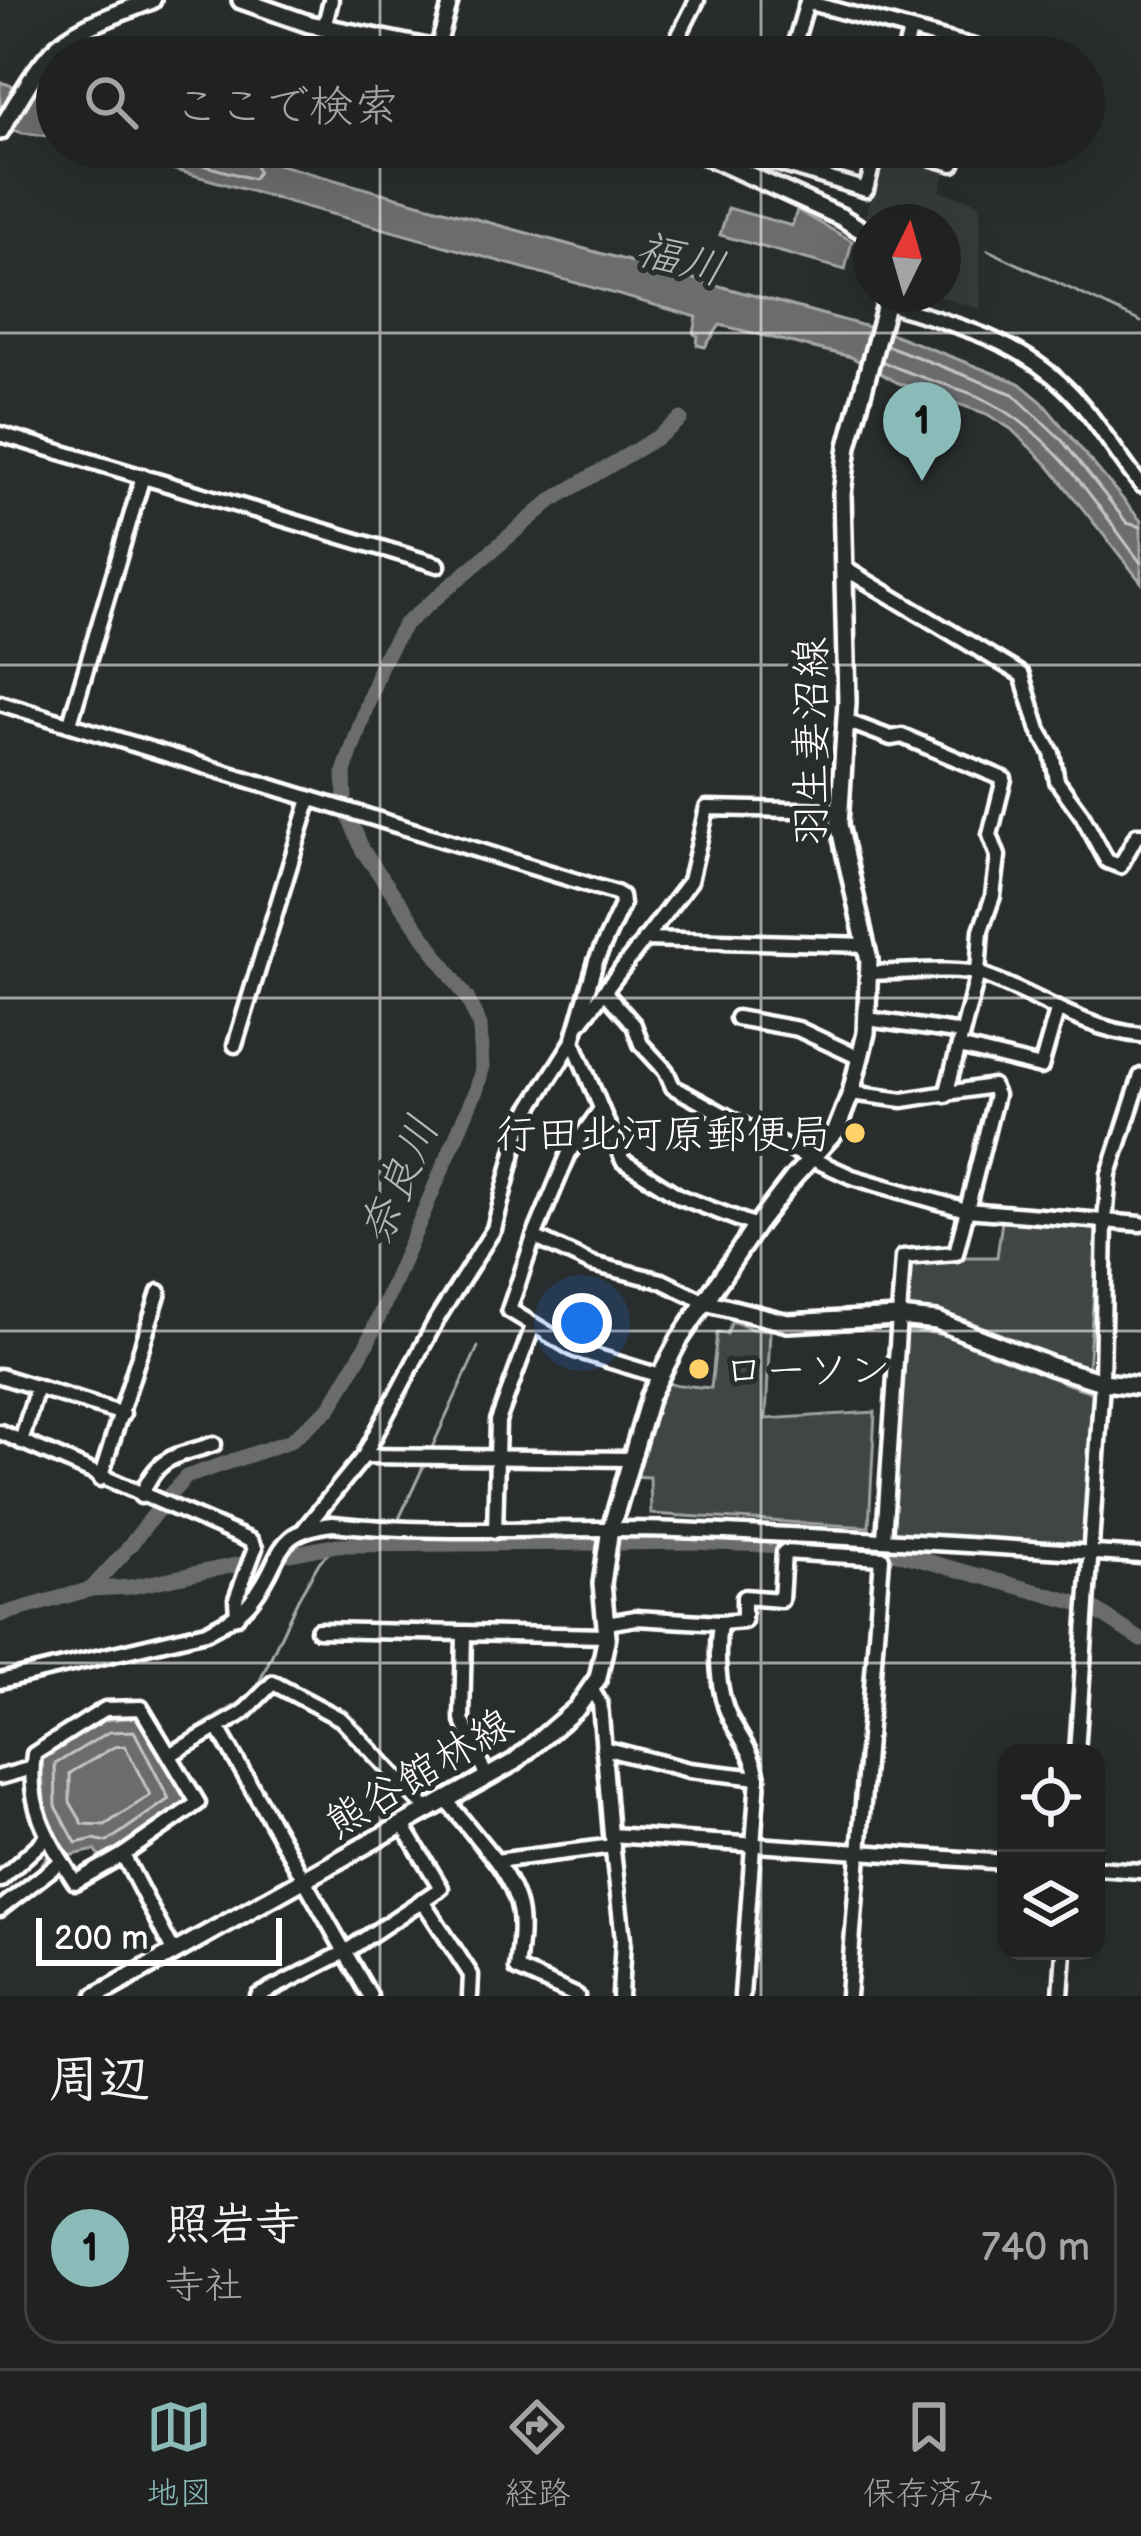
<!DOCTYPE html>
<html lang="ja">
<head>
<meta charset="utf-8">
<style>
  body { margin:0; font-family:"Balsamiq Sans","Klee One",sans-serif; background:#282a2a; color:#f1f3f6 }
  .controls { position:absolute; right:36px; bottom:36px; display:grid; overflow:hidden; border-radius:24px; box-shadow:0 12px 48px #0002 }
  .controls button { width:108px; height:108px; display:grid; place-items:center; padding:0; border:0; border-bottom:3px solid #3d3f40; background:#202222; color:#f1f3f6; font:60px sans-serif }
  .compass { position:absolute; left:853px; top:204px; width:108px; height:108px; border-radius:50%; background:#202222; box-shadow:0 12px 48px #0002; rotate:5deg }
  .scale { position:absolute; left:36px; bottom:30px; width:246px; box-sizing:border-box; padding-left:12px; border:6px solid #fff; border-top:0; font-size:33px; line-height:42px; white-space:nowrap; color:#fff; -webkit-text-stroke:9px #2a2d2e; paint-order:stroke }
  .you { position:absolute; left:582px; top:1323px; width:42px; height:42px; margin:-30px; border:9px solid #fff; border-radius:50%; background:#1a73e8; box-shadow:0 0 0 18px #1a73e833 }
  .badge { display:grid; place-items:center; width:78px; height:78px; border-radius:50%; background:#8bbbb9; color:#111; font-size:39px; font-weight:700 }
  .pin { position:absolute; translate:-50% -99px; filter:drop-shadow(0 3px 6px #0008) }
  .pin::after { content:''; position:absolute; top:63px; width:42px; height:36px; background:inherit; clip-path:polygon(0 0,100% 0,50% 100%) }
  .list { margin:0; padding:0; list-style:none }
  h2 { display:flex; justify-content:space-between; align-items:center; height:156px; margin:0; padding:0 48px; font-size:51px }
  h2 small { font-size:39px; font-weight:400; color:#a2a4a5 }
  .list li { display:grid; grid-template-columns:78px 1fr auto; gap:36px; align-items:center; box-sizing:border-box; height:192px; margin:0 24px 24px; padding:0 24px; border:3px solid #3d3f40; border-radius:36px }
  .list b { display:block; font-size:45px; white-space:nowrap }
  .list p { margin:0; font-size:39px; white-space:nowrap; color:#a2a4a5 }
  .list em { font-size:39px; font-style:normal; color:#a2a4a5 }
  .icon { flex:none; width:66px; height:66px; fill:none; stroke:currentColor; stroke-width:2; stroke-linecap:round; stroke-linejoin:round }
  .map { position:relative; flex:none; width:1141px; height:1996px; overflow:hidden }
  .search { position:absolute; background:#202222; box-shadow:0 12px 48px #0002; left:36px; right:36px; top:36px; height:132px; display:flex; align-items:center; gap:30px; box-sizing:border-box; padding:0 42px; border-radius:66px; color:#a2a4a5; font-size:45px }
  .sheet { height:372px; background:#202222 }
  nav { display:flex; justify-content:space-around; align-items:center; box-sizing:border-box; height:168px; border-top:3px solid #3d3f40; background:#202222; font-size:33px; color:#a2a4a5 }
  nav a { display:grid; justify-items:center; gap:6px }
  nav .on { color:#8bbbb9 }
  .map>svg:first-child { display:block }
</style>
</head>
<body>
<div class="map">
<svg width="1141" height="1996" viewBox="0 0 1141 1996">
  <rect width="100%" height="100%" fill="#2a2d2e"/>
  <filter id="ink" filterUnits="userSpaceOnUse"><feTurbulence type="fractalNoise" baseFrequency=".00833" numOctaves="2"/><feDisplacementMap in="SourceGraphic" scale="24" xChannelSelector="R" yChannelSelector="G"/><feConvolveMatrix kernelMatrix="1 2 1 2 8 2 1 2 1" color-interpolation-filters="sRGB"/></filter>
  <g filter="url(#ink)">
    <polygon fill="#373a3b" points="883,147 946,167 940,191 980,203 980,309 931,294 943,294 943,222 871,223 864,220"/>
    <g fill="#414445" stroke="#a0a2a2" stroke-width="3">
      <path d="M1002,1221L1099,1228L1088,1369C1024,1350 964,1307 896,1307L903,1257H997Z"/>
      <polygon points="732,1321 752,1329 770,1330 766,1419 875,1412 869,1527 651,1514 650,1477 631,1476 660,1383 711,1388 717,1333 727,1334"/>
      <path d="M905,1331C971,1329 1032,1377 1096,1393L1088,1547L889,1534Z"/>
    </g>
    <g fill="#6a6c6d" stroke="#a6a7a7" stroke-width="3">
      <polygon points="0,82 57,99 57,137 23,133 0,126"/>
      <polygon points="94,147 222,147 241,152 246,147 262,152 266,161 890,333 1019,383 1042,402 1141,521 1141,582 1048,465 1011,429 987,414 898,383 851,357 720,325 705,347 697,345 698,336 694,334 697,317"/>
      <polygon points="728,208 792,226 797,210 852,241 845,270 720,235"/>
      <polygon points="141,1717 188,1802 102,1860 95,1850 64,1857 33,1875 51,1852 62,1845 44,1810 42,1756 106,1720"/>
    </g>
    <g fill="none" stroke-linecap="round" stroke-linejoin="round">
      <g stroke="#c3c4c5" stroke-width="3">
        <polyline points="138,147 253,179 258,172 249,147"/>
        <polyline points="886,345 1013,394 1061,439 1127,523 1141,527"/>
        <path d="M882,361C918,380 960,385 995,405C1057,438 1099,509 1141,563"/>
        <polygon points="134,1731 169,1799 107,1842 94,1839 76,1843 56,1806 55,1764 109,1732"/>
        <polygon points="125,1746 150,1795 105,1825 83,1824 70,1802 70,1773 114,1747"/>
      </g>
      <g stroke="#a6a7a7" stroke-width="3">
        <polyline points="988,250 1141,322"/>
        <polyline points="429,1454 478,1347"/>
        <polyline points="503,1521 607,1521"/>
        <polyline points="617,1522 661,1524"/>
        <polyline points="397,1523 425,1463"/>
        <polyline points="407,1523 493,1521"/>
        <polyline points="171,1744 241,1702 257,1687 298,1599 320,1561 337,1545"/>
        <polyline points="1,1901 36,1872"/>
      </g>
      <g stroke="#6a6c6d" stroke-width="15">
        <polyline points="345,802 344,772 382,662 404,625 552,500 658,437 681,419"/>
        <polyline points="164,1501 186,1477 290,1441 330,1408 368,1342 477,1088 482,1069 480,1026 467,998 363,851 347,812"/>
        <polyline points="615,1543 690,1542 886,1550 1081,1604"/>
        <polyline points="128,1548 160,1507"/>
        <polyline points="291,1554 337,1545 602,1543"/>
        <polyline points="91,1589 123,1554"/>
        <polyline points="1094,1609 1141,1640"/>
        <polyline points="0,1615 91,1589 131,1587 245,1563"/>
      </g>
      <g stroke="#fff" stroke-width="21">
        <g id="minor">
          <polyline points="324,28 331,0"/>
          <polyline points="437,50 451,0"/>
          <polyline points="668,57 697,0"/>
          <polyline points="791,57 807,2 1000,54"/>
          <polyline points="903,57 910,32"/>
          <polyline points="895,147 953,164 958,147"/>
          <polyline points="761,158 866,190 877,147"/>
          <path d="M888,304C952,324 1017,339 1066,388C1095,416 1115,453 1141,485"/>
          <polyline points="0,434 438,565"/>
          <polyline points="844,568 1022,675 1039,730 1052,753 1057,781 1082,815 1107,861 1120,866 1137,835 1141,835"/>
          <polyline points="0,703 616,893 621,896 622,905 596,961 573,1041"/>
          <polyline points="846,721 891,738 902,736 1004,779 990,835 998,856 993,896 981,930 978,973 946,1095"/>
          <polyline points="70,723 143,476"/>
          <polyline points="644,939 867,945"/>
          <path d="M870,973C900,973 956,966 983,975C1037,995 1082,1029 1141,1035"/>
          <polyline points="604,991 634,1025 641,1044 666,1071 673,1087 770,1140 852,1177 966,1210 1141,1224"/>
          <polyline points="737,1018 798,1029 860,1058"/>
          <polyline points="868,1019 962,1033"/>
          <polyline points="579,1024 690,881 707,808 839,811"/>
          <polyline points="235,1045 310,799"/>
          <polyline points="959,1047 1041,1067 1057,1011"/>
          <polyline points="851,1093 903,1100 992,1086 996,1095 956,1253 903,1257 884,1539"/>
          <polyline points="601,1109 569,1153 534,1237 592,1264 662,1281 705,1302"/>
          <polyline points="534,1237 509,1310 575,1350 660,1376"/>
          <polyline points="0,1376 123,1414"/>
          <polyline points="0,1432 251,1541 255,1548 236,1599 237,1616"/>
          <polyline points="21,1442 37,1387"/>
          <polyline points="364,1456 631,1459"/>
          <polyline points="100,1479 159,1292"/>
          <path d="M141,1496C158,1455 174,1457 214,1444"/>
          <polyline points="305,1528 364,1456 437,1319 494,1229 522,1121 573,1041 623,1161 680,1197 756,1226"/>
          <polyline points="495,1531 498,1421 533,1326"/>
          <path d="M607,1623L636,1618L720,1623C716,1651 717,1692 730,1718C741,1739 754,1754 758,1778L742,1996"/>
          <polyline points="720,1623 744,1621 744,1597 781,1600 784,1552 882,1558 848,1996"/>
          <polyline points="318,1630 607,1636"/>
          <polyline points="464,1634 462,1719 487,1778"/>
          <path d="M0,1681L206,1632C224,1622 241,1615 253,1598C285,1558 270,1532 332,1524C447,1536 562,1526 678,1530C832,1536 987,1546 1141,1556"/>
          <polyline points="592,1690 600,1704 611,1835 1006,1862"/>
          <path d="M141,1708L198,1803L123,1855L75,1882C48,1839 26,1807 34,1754L105,1709Z"/>
          <polyline points="218,1728 370,1996"/>
          <polyline points="603,1748 689,1770 758,1778"/>
          <polyline points="1077,1753 1102,1382 1105,1221 1109,1174 1141,1076"/>
          <polyline points="170,1755 243,1713 273,1683 341,1719 429,1811"/>
          <polyline points="0,1777 32,1768"/>
          <polyline points="447,1801 496,1861 613,1846"/>
          <polyline points="612,1842 623,1939 620,1996"/>
          <polyline points="123,1855 174,1953"/>
          <path d="M496,1861C525,1902 523,1920 517,1969L577,1996"/>
          <polyline points="1096,1868 1141,1871"/>
          <polyline points="0,1880 46,1838"/>
          <polyline points="422,1900 471,1975 470,1996"/>
          <polyline points="0,1909 62,1861"/>
          <polyline points="258,1996 345,1952 441,1888 403,1825"/>
          <polyline points="1061,1996 1064,1951"/>
        </g>
      </g>
      <g stroke="#fff" stroke-width="24">
        <g id="major">
          <polyline points="241,0 309,24 472,57"/>
          <path d="M0,131C16,105 31,75 52,52C78,25 119,14 152,0"/>
          <polyline points="687,147 841,217 871,236"/>
          <polyline points="705,1302 788,1323 898,1317 937,1321 1051,1366 1102,1382 1141,1386"/>
          <polyline points="96,1996 514,1762 577,1708 598,1678 607,1636 602,1584 609,1535 650,1396 679,1340 756,1226 793,1178 836,1131 851,1093 866,1033 869,960 839,824 847,702 842,494 848,446 889,294"/>
        </g>
      </g>
      <use href="#minor" stroke="#2a2d2e" stroke-width="12"/>
      <use href="#major" stroke="#2a2d2e" stroke-width="15"/>
    </g>
  </g>
  <path fill="none" stroke="#fff" stroke-width="3" stroke-opacity="0.55" d="M380,0V57M761,0V57M380,147V1996M761,147V1996M0,333H1141M0,665H1141M0,998H1141M0,1331H1141M0,1663H1141"/>
  <g fill="#ffd166" stroke="#2a2d2e" stroke-width="4.5">
    <circle cx="855" cy="1133" r="12"/>
    <circle cx="699" cy="1369" r="12"/>
  </g>
  <g text-anchor="middle" stroke-width="10" stroke-linejoin="round" paint-order="stroke">
    <g font-size="42" fill="#fff" stroke="#2a2d2e">
      <text transform="translate(810 742) rotate(-90)" y="15">羽生妻沼線</text>
      <text transform="translate(418 1772) rotate(-31)" y="15">熊谷館林線</text>
    </g>
    <g font-size="42" fill="#fff" stroke="#2a2d2e" text-anchor="end">
      <text x="831" y="1148">行田北河原郵便局</text>
      <text x="723" y="1384" text-anchor="start">ローソン</text>
    </g>
    <g font-size="45" font-style="italic" fill="#b4b6b6" stroke="#2a2d2e">
      <text transform="translate(681 258) rotate(15)" y="16">福川</text>
      <text transform="translate(398 1180) rotate(-67)" y="16">奈良川</text>
    </g>
  </g>
</svg>
<div class="controls">
<button><svg class="icon" aria-label="locate" viewBox="0 0 24 24"><circle cx="12" cy="12" r="6"/><path d="M12 2v4M12 18v4M2 12h4M18 12h4"/></svg></button>
<button><svg class="icon" aria-label="layers" viewBox="0 0 24 24"><path d="M12 4l9 5-9 5-9-5zM3 14l9 5 9-5"/></svg></button>
</div>
<svg class="compass" viewBox="-18 -18 36 36"><path d="M0-13l5 13h-10z" fill="#e53935"/><path d="M0 13l5-13h-10z" fill="#a2a4a5"/></svg>
<div class="scale">200 m</div>
<div class="you"></div>
<div class="pin badge" style="left:922px;top:481px">1</div>
<div class="search"><svg class="icon" aria-label="search" viewBox="0 0 24 24"><circle cx="10" cy="10" r="6"/><path d="M15 15l6 6"/></svg>ここで検索</div>
</div>
<section class="sheet">
<h2>周辺<small></small></h2>
<ul class="list">
<li><span class="badge">1</span><div><b>照岩寺</b><p>寺社</p></div><em>740 m</em></li>
</ul>
</section>
<nav>
<a class="on"><svg class="icon" aria-label="map" viewBox="0 0 24 24"><path d="M3 6l6-2 6 2 6-2v14l-6 2-6-2-6 2zM9 4v14M15 6v14"/></svg>地図</a>
<a><svg class="icon" aria-label="directions" viewBox="0 0 24 24"><path d="M12 3l9 9-9 9-9-9zM9 14v-3h6M13 9l2 2-2 2"/></svg>経路</a>
<a><svg class="icon" aria-label="saved" viewBox="0 0 24 24"><path d="M7 4h10v16l-5-4-5 4z"/></svg>保存済み</a>
</nav>
</body>
</html>
